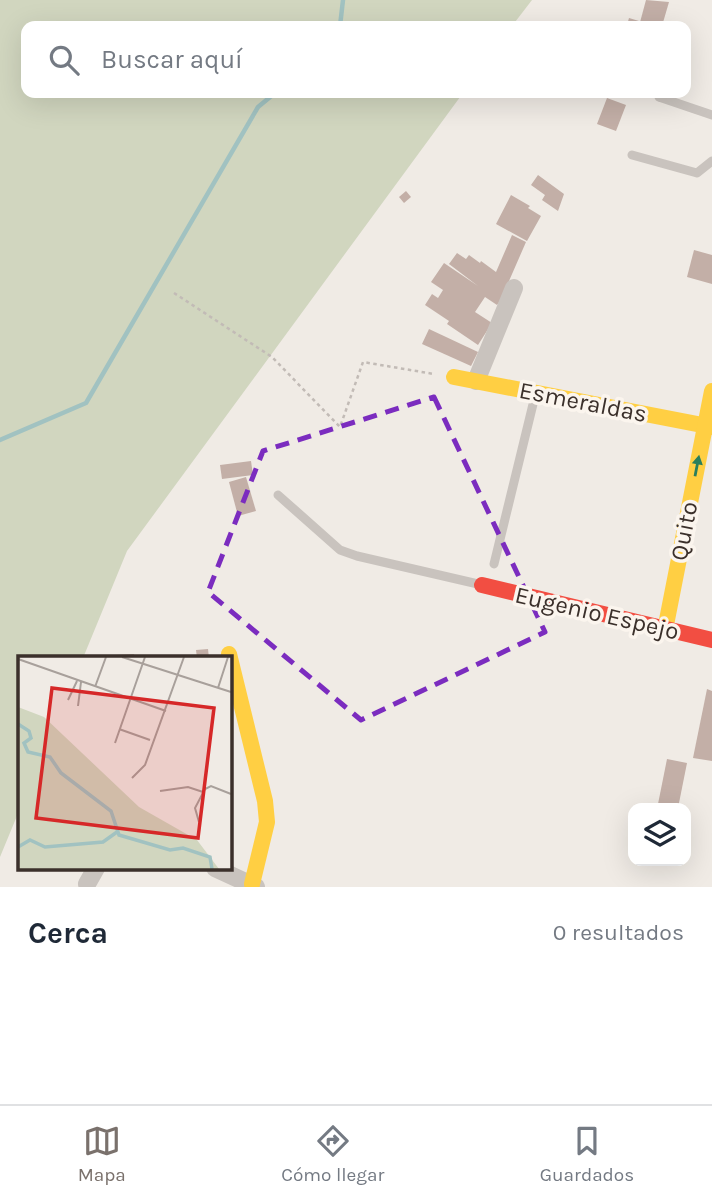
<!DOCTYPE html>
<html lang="es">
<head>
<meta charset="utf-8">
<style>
  body { margin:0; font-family:Karla,sans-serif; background:#f2f2f3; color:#1f2937 }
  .controls { position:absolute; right:21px; bottom:21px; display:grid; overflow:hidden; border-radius:14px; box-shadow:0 7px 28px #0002 }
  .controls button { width:63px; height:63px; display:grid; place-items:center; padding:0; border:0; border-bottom:2px solid #e0e1e3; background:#fff; color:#1f2937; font:35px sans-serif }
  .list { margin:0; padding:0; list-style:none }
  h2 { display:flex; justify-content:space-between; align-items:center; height:91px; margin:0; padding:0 28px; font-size:30px }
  h2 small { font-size:23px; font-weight:400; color:#747a83 }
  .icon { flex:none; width:38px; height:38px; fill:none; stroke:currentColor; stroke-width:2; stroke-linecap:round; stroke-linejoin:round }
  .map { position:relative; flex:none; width:712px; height:887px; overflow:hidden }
  .search { position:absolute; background:#fff; box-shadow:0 7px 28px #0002; left:21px; right:21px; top:21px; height:77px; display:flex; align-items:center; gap:18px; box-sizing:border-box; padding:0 24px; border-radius:14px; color:#747a83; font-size:26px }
  .sheet { height:217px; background:#fff }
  nav { display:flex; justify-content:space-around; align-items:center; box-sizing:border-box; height:98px; border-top:2px solid #e0e1e3; background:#fff; font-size:19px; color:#747a83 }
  nav a { display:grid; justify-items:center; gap:4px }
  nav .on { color:#7a716c }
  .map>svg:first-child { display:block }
</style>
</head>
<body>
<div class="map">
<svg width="712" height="887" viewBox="0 0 712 887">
  <rect width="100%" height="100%" fill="#f0ebe5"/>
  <polygon fill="#d1d6bf" points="0,0 532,0 512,26 26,26 26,93 463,93 127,551 83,658 19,658 19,811 0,857"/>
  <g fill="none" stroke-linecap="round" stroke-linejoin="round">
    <g stroke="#a1c2c1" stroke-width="4.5">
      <polyline points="340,26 343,0"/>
      <polyline points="0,440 86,403 258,107 275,93"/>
    </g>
  </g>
  <g fill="#c3afa7">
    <polygon points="646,0 669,2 662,26 639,26"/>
    <polygon points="629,18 639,21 638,26 616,26 618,22 627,25"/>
    <polygon points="607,98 626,105 616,131 597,124"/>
    <polygon points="538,175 564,194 558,211 542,200 545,195 531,185"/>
    <polygon points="406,191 411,197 404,203 399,197"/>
    <polygon points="511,195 530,206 528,208 541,216 527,241 496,224"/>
    <polygon points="512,235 526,242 509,281 513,284 497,305 485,297 475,312 492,323 478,345 447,324 449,321 425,305 432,294 438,298 443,290 431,282 444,263 478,286 449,264 457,253 466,259 469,255 480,263 481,261 496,272"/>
    <polygon points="694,250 712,255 712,284 687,277"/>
    <polygon points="429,329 478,352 471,366 422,344"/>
    <polygon points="251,461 253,475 222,479 220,465"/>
    <polygon points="246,477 256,511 238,516 229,482"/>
    <polygon points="208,649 209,658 197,658 196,650"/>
    <polygon points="134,654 135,658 115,658 115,655"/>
    <polygon points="707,689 712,691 712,761 693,758"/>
    <polygon points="667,759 687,763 678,808 658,804"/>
  </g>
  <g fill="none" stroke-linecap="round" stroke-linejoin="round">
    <polyline stroke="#c2bbb6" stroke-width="2.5" stroke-dasharray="3.5 3.5" stroke-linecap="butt" points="174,293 272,357 340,427 363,362 434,374"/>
    <g stroke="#c9c3be" stroke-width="9">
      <polyline points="659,97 712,115"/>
      <polyline points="632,155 697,173 712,161"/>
      <polyline points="278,495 340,550 357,556 478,584"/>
      <polyline points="494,564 535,396"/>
    </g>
    <g stroke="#c9c3be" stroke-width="18">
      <polyline points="476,381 514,288"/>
      <polyline points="215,868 256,887"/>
      <polyline points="87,884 96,868"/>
    </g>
    <g stroke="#ffcf43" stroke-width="16">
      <polyline points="454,377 712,427"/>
      <polyline points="665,630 712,391"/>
      <polyline points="229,654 265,801 267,822 252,884"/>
    </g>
    <polyline stroke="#f24e42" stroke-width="16" points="482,585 712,640"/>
  </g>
  <defs><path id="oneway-solid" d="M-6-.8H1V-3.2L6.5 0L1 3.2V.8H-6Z" transform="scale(1.75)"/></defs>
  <use fill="#2a7f5c" href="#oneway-solid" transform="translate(697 466) rotate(-79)"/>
  <path fill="none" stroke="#7b2cbf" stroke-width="5" stroke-dasharray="14 9" stroke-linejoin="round" d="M434,397L545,632L361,720L208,592L263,451Z"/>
  <g text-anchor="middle" stroke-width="7" stroke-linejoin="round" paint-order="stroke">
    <g font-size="24" fill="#3b302b" stroke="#fbf5ee">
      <text transform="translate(583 402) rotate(11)" y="8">Esmeraldas</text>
      <text transform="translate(684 531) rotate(-79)" y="8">Quito</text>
      <text transform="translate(597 613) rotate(13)" y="8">Eugenio Espejo</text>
    </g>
  </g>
  <g transform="translate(18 656)">
    <rect width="214" height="214" fill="#f0ebe5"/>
    <path d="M0,51L26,61L121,151L179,184L201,213H0Z" fill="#d1d6bf"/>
    <path fill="none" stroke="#a1c2c1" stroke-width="3.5" d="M0,68L11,75L13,82L6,87L10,96L32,101L43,117L93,155L101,179L152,194L165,192L192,201L194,213M0,191L12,184L27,191L85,186L99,176"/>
    <path fill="none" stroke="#a8a09b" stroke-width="2" d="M104,1L213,36M0,3L148,55M77,31L88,1M200,32L210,1M50,44L59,25M60,50L63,26M101,73L132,84M97,87L127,1M114,122L127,109L166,1M142,135L170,131L185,136M181,166L177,152L187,133L193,130L213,138"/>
    <path fill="#d62828" fill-opacity="0.15" stroke="#d62828" stroke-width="3.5" d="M34,32L196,52L180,182L18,162Z"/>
    <rect width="214" height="214" fill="none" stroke="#3b302b" stroke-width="3.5"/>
  </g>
</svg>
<div class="controls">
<button><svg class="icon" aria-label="layers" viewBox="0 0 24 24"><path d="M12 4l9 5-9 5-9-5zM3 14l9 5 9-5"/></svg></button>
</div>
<div class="search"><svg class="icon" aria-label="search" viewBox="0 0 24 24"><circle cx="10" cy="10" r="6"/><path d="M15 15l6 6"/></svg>Buscar aquí</div>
</div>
<section class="sheet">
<h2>Cerca<small>0 resultados</small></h2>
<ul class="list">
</ul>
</section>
<nav>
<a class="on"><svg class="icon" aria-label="map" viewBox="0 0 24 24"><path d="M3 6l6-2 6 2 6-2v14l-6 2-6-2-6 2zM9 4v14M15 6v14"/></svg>Mapa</a>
<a><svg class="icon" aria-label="directions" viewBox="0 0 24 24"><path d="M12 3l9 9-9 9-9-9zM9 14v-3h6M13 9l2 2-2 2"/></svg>Cómo llegar</a>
<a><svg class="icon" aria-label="saved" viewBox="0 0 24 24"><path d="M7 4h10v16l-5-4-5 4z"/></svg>Guardados</a>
</nav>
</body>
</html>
